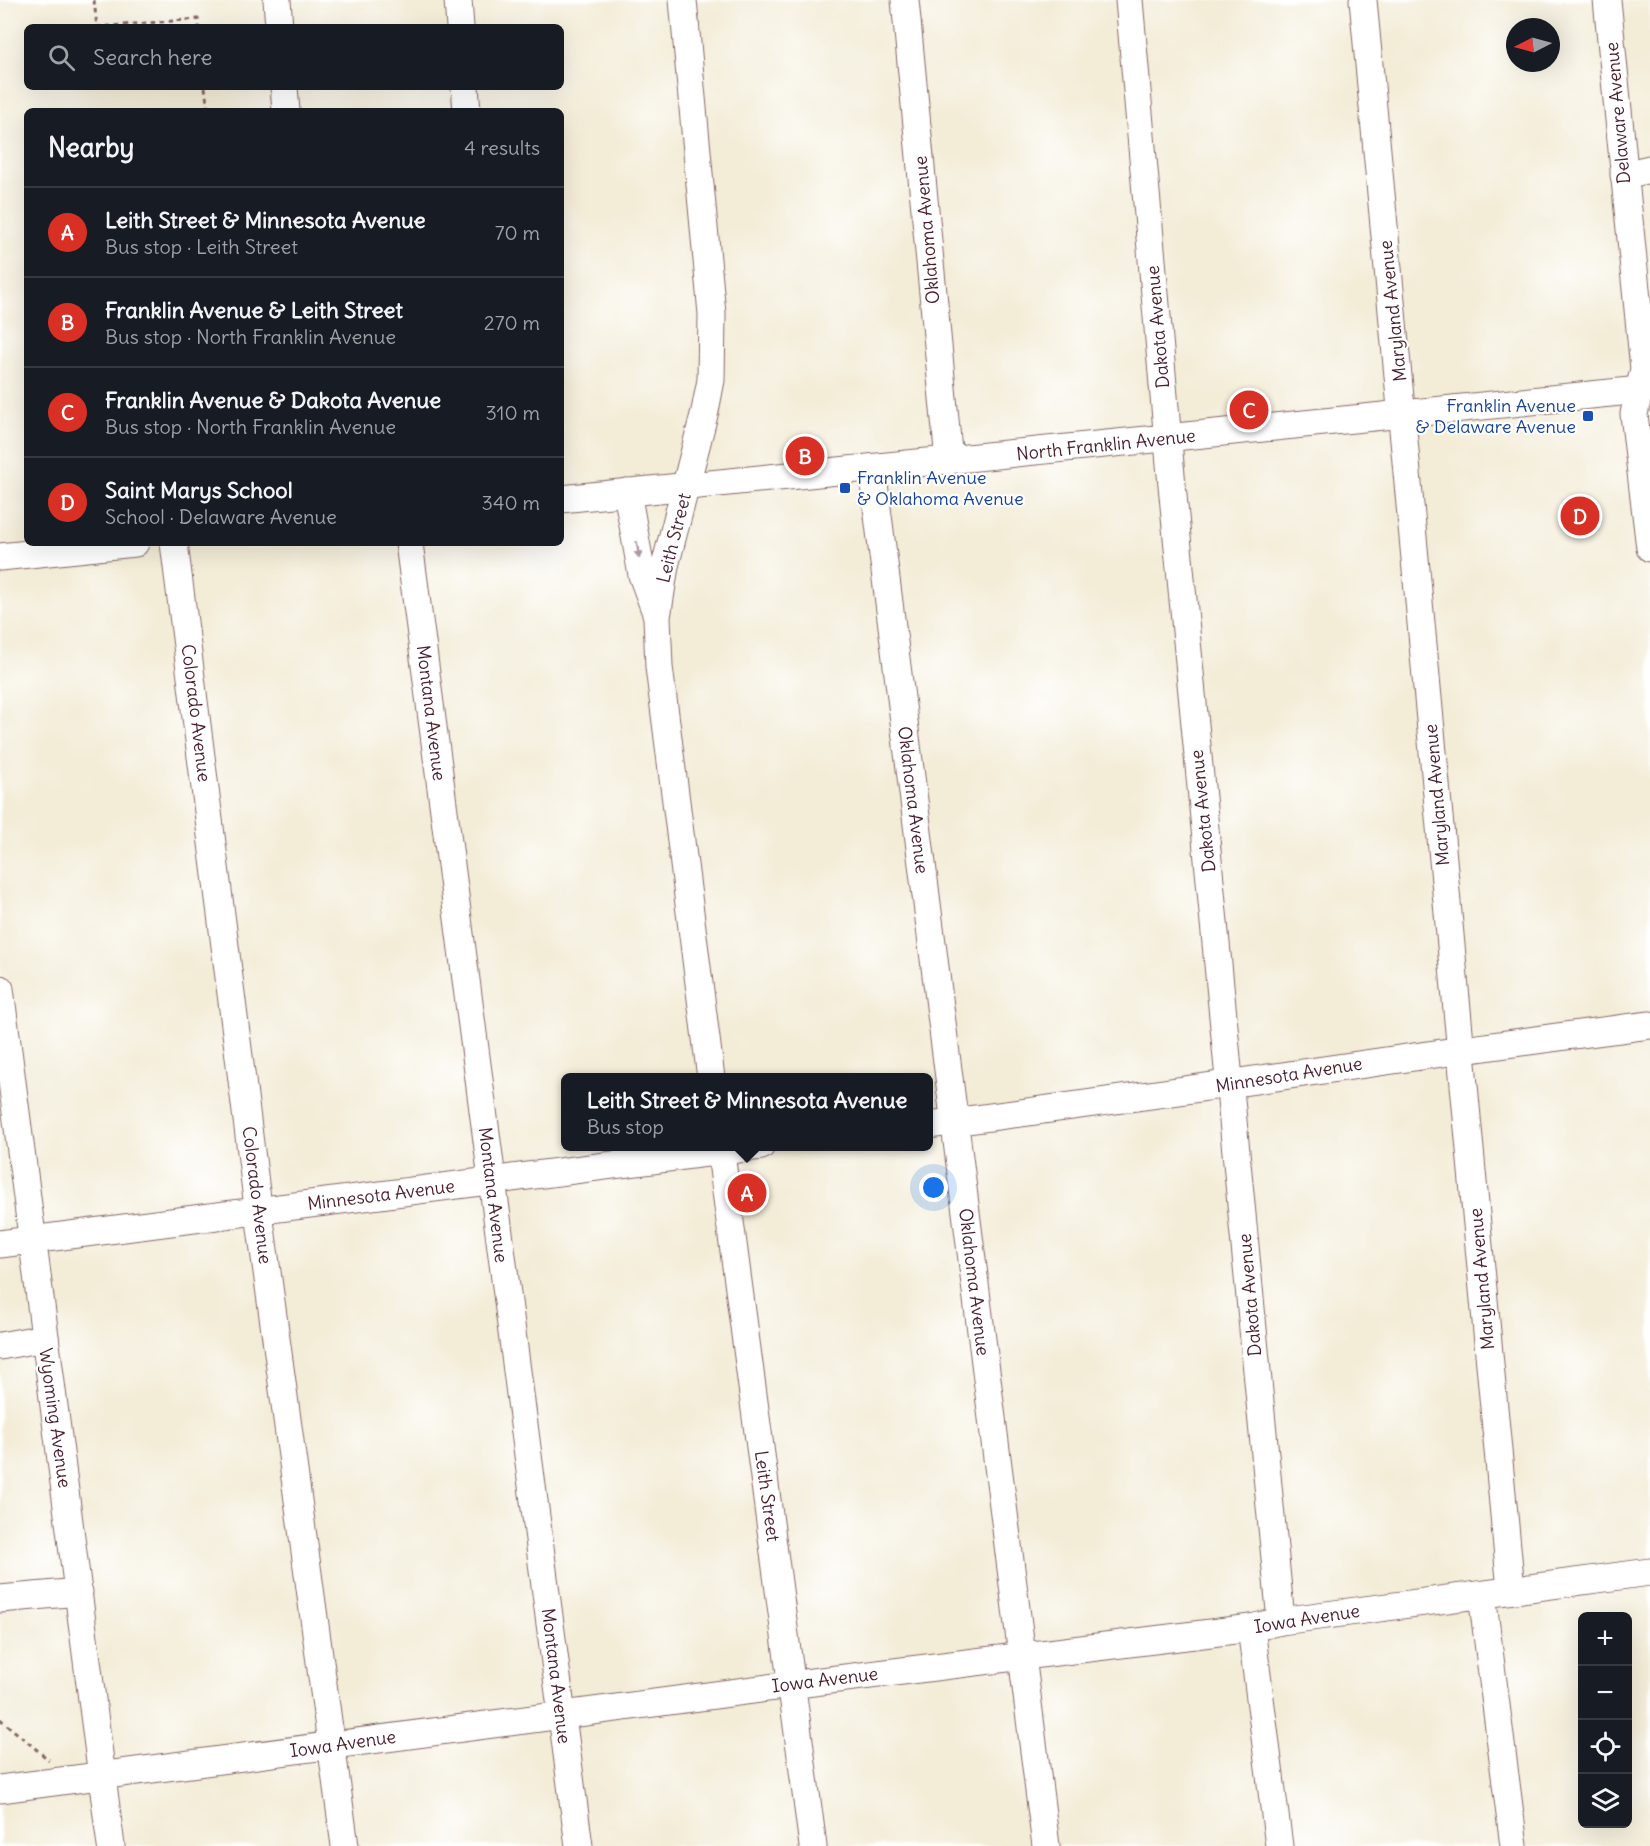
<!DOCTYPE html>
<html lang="en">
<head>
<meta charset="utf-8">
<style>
  body { margin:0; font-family:Delius,sans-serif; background:#20242c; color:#f1f3f6 }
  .controls { position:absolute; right:18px; bottom:18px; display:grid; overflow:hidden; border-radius:9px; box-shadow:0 6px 24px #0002 }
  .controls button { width:54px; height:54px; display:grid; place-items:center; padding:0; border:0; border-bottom:2px solid #363941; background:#171b24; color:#f1f3f6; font:30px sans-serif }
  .compass { position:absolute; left:1506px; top:18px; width:54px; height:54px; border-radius:50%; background:#171b24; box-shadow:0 6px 24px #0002; rotate:264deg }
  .you { position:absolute; left:934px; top:1188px; width:21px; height:21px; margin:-15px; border:4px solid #fff; border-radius:50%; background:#1a73e8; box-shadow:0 0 0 9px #1a73e833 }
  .badge { display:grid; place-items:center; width:39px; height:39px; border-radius:50%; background:#d93025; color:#fff; font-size:20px; font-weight:700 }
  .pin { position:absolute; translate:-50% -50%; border:3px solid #fff; box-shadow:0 2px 6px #0006 }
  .popup { position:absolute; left:561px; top:1073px; width:372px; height:78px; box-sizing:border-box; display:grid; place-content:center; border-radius:9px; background:#171b24; filter:drop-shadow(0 2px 4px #0005); font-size:20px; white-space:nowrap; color:#9ea1a6 }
  .popup b { font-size:22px; color:#f1f3f6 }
  .popup::after { content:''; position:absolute; left:50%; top:100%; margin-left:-12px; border:12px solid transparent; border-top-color:#171b24 }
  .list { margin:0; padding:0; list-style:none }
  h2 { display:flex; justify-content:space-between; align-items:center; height:78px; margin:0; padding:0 24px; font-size:26px }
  h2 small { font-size:20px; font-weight:400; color:#9ea1a6 }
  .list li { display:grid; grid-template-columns:39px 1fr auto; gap:18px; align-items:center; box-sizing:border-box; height:90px; padding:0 24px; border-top:2px solid #363941 }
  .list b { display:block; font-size:22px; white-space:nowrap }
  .list p { margin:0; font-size:20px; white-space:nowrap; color:#9ea1a6 }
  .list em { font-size:20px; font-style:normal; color:#9ea1a6 }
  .icon { flex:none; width:33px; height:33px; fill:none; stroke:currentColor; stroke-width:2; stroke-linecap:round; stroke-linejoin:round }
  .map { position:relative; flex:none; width:1650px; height:1846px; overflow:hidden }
  .search { position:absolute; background:#171b24; box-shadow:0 6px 24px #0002; left:24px; top:24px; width:540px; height:66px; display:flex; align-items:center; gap:15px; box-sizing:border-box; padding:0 21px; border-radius:9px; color:#9ea1a6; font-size:22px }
  .panel { position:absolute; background:#171b24; box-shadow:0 6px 24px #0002; left:24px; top:108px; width:540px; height:438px; border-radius:9px }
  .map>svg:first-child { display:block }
</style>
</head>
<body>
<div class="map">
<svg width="1650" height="1846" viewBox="0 0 1650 1846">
  <rect width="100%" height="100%" fill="#fff"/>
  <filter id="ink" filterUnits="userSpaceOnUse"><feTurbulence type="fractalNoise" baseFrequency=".0167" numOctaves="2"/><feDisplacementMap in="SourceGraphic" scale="12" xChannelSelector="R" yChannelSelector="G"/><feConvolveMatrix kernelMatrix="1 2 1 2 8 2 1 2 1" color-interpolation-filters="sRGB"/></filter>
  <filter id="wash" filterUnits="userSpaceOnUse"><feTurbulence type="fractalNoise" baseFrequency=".008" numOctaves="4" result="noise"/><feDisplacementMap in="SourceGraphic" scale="24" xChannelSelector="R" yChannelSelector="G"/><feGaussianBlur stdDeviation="1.35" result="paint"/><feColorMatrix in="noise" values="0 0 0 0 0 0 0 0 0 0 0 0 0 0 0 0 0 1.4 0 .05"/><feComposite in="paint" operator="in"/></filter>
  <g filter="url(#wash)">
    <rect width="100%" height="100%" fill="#f3ecd7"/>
  </g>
  <g filter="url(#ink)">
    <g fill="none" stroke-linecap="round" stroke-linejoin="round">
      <g stroke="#856767" stroke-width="29">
        <g id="minor">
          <polyline points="277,0 279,27"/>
          <polyline points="458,0 460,27"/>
          <polyline points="683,0 712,314 711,380 705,411 665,566 657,617 659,667 711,1078"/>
          <polyline points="905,0 949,461"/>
          <polyline points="1129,0 1170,464 1281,1621"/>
          <polyline points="1363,0 1511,1590"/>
          <polyline points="1607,0 1644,369 1634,414 1650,548"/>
          <polyline points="284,87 286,111"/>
          <polyline points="465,87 467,111"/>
          <polyline points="1624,175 1650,169"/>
          <polyline points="872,468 1046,1846"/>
          <polyline points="627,492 642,575 656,613"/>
          <polyline points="561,499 1650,389"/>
          <polyline points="174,543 256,1191 345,1846"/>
          <polyline points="409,543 579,1846"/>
          <polyline points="0,557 135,543"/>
          <polyline points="0,989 111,1846"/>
          <path d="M928,1125C1170,1095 1409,1055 1650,1025"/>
          <polyline points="720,1146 813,1846"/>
          <polyline points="0,1244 761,1146"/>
          <polyline points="0,1346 45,1338"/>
          <polyline points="1482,1595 1514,1846"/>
          <polyline points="0,1599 79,1592"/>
          <polyline points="1251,1628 1279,1846"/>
          <polyline points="0,1789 813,1682 1251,1628 1281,1621 1650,1572"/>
        </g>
      </g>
      <g stroke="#856767" stroke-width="3" stroke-dasharray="4.5 4.5" stroke-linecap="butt">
        <polyline points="94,0 97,27 198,19 199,27"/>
        <polyline points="205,87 208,111"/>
        <polyline points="0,1719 49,1760"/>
      </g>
      <use href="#minor" stroke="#fff" stroke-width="27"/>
    </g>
    <defs><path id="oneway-solid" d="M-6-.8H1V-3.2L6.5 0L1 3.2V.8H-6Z" transform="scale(1.5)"/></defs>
    <use fill="#ae9aa0" href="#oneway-solid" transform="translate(638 550) rotate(81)"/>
  </g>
  <g fill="#1a4fb4" stroke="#fff" stroke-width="2">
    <rect x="1582" y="410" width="12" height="12" rx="3"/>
    <rect x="839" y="482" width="12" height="12" rx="3"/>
  </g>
  <g text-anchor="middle" stroke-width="4.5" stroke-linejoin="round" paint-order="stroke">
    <g font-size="18" fill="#4a1f2b" stroke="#fff">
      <text transform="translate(1618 113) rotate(-95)" y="6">Delaware Avenue</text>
      <text transform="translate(927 230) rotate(-95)" y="6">Oklahoma Avenue</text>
      <text transform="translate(1393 311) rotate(-96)" y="6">Maryland Avenue</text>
      <text transform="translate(1158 327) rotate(-95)" y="6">Dakota Avenue</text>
      <text transform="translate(1106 445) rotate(-6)" y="6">North Franklin Avenue</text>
      <text transform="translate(674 538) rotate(-76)" y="6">Leith Street</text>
      <text transform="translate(196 713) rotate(83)" y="6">Colorado Avenue</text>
      <text transform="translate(431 713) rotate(83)" y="6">Montana Avenue</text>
      <text transform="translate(1437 795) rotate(-95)" y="6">Maryland Avenue</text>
      <text transform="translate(913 800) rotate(83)" y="6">Oklahoma Avenue</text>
      <text transform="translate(1203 811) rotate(-96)" y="6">Dakota Avenue</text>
      <text transform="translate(1289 1075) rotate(-9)" y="6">Minnesota Avenue</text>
      <text transform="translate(257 1195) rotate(83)" y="6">Colorado Avenue</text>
      <text transform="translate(381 1195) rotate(-7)" y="6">Minnesota Avenue</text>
      <text transform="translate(493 1195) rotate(83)" y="6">Montana Avenue</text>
      <text transform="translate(1482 1279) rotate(-95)" y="6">Maryland Avenue</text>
      <text transform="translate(974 1282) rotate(83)" y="6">Oklahoma Avenue</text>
      <text transform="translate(1250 1295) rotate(-95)" y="6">Dakota Avenue</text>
      <text transform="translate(55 1418) rotate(82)" y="6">Wyoming Avenue</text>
      <text transform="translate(767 1496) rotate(82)" y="6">Leith Street</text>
      <text transform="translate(1307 1619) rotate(-9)" y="6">Iowa Avenue</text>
      <text transform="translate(556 1676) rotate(83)" y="6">Montana Avenue</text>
      <text transform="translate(825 1680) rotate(-7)" y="6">Iowa Avenue</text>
      <text transform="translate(343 1744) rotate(-8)" y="6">Iowa Avenue</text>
    </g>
    <g font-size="18" fill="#164399" stroke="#fff" text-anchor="end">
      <text x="1576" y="412">Franklin Avenue<tspan x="1576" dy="21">&amp; Delaware Avenue</tspan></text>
      <text x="857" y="484" text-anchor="start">Franklin Avenue<tspan x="857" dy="21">&amp; Oklahoma Avenue</tspan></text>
    </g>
  </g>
</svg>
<div class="controls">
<button>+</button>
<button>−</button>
<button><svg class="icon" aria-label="locate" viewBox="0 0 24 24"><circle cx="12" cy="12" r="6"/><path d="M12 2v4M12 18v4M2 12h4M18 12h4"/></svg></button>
<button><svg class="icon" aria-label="layers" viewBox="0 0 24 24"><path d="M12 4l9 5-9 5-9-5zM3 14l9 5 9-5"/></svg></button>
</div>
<svg class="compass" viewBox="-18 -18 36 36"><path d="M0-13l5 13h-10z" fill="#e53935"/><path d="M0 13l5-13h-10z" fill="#9ea1a6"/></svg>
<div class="you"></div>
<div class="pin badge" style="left:747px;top:1193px">A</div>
<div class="popup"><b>Leith Street &amp; Minnesota Avenue</b>Bus stop</div>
<div class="pin badge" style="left:805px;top:456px">B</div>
<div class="pin badge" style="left:1249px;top:410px">C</div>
<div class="pin badge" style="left:1580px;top:516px">D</div>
<div class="search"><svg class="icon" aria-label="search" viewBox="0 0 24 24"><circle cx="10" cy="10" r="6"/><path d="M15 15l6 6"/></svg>Search here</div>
<section class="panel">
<h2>Nearby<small>4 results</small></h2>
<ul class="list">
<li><span class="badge">A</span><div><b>Leith Street &amp; Minnesota Avenue</b><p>Bus stop · Leith Street</p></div><em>70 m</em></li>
<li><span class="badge">B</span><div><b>Franklin Avenue &amp; Leith Street</b><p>Bus stop · North Franklin Avenue</p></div><em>270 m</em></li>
<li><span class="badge">C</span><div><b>Franklin Avenue &amp; Dakota Avenue</b><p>Bus stop · North Franklin Avenue</p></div><em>310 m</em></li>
<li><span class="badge">D</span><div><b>Saint Marys School</b><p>School · Delaware Avenue</p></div><em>340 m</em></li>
</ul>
</section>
</div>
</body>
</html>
